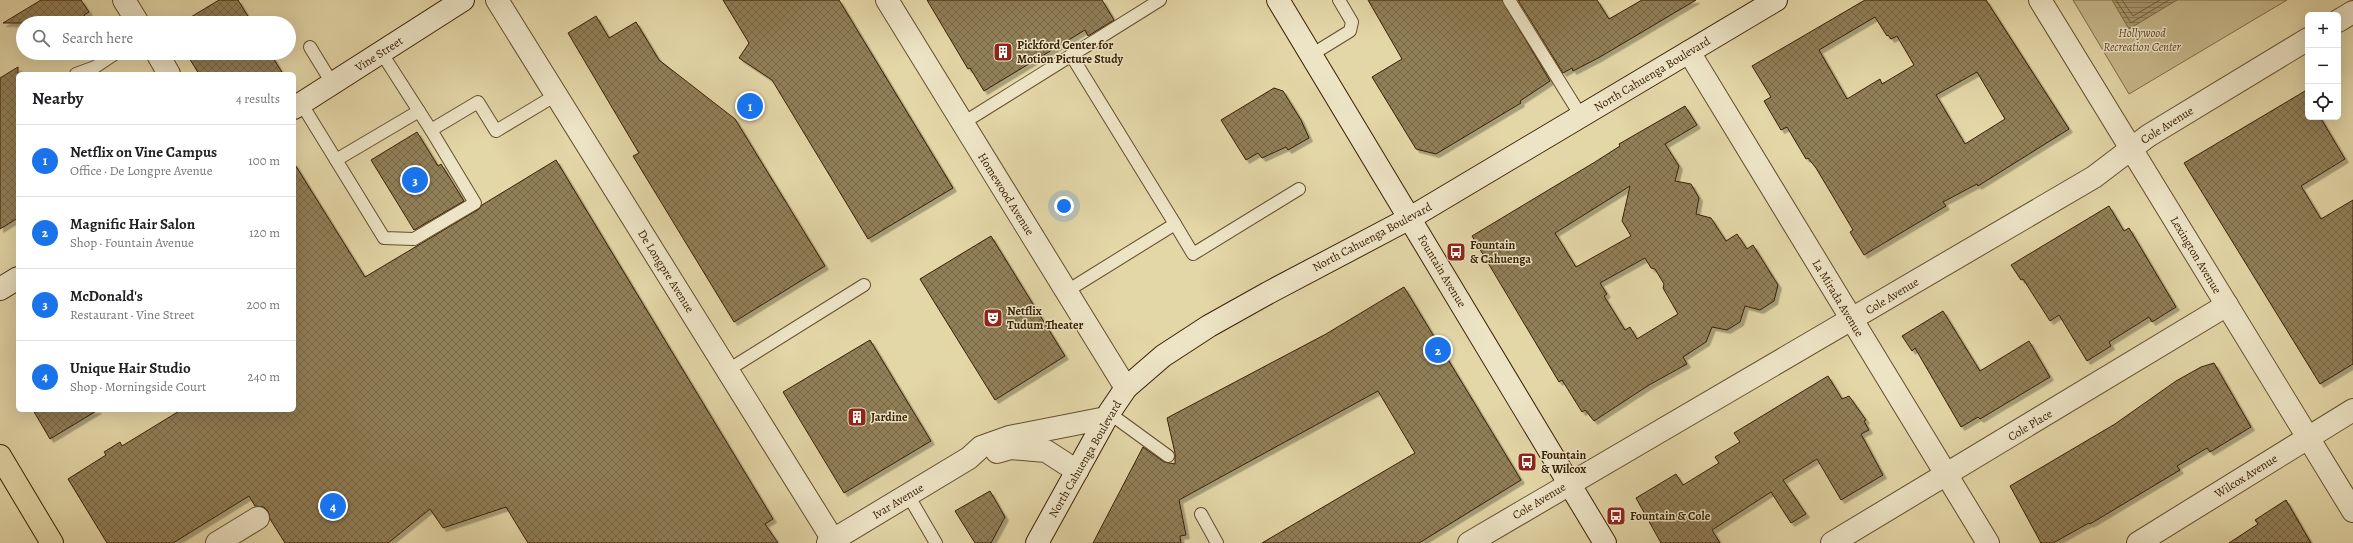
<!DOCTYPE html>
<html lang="en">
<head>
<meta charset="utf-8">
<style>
  body { margin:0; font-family:Alegreya,serif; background:#f6f6f6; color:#202124 }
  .controls { position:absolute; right:12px; top:12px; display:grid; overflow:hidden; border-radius:6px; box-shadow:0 4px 16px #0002 }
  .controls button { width:36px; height:36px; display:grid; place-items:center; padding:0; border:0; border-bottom:1px solid #e0e0e0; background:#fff; color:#202124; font:20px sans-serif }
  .you { position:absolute; left:1064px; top:206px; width:14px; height:14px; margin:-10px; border:3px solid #fff; border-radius:50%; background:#1a73e8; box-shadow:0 0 0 6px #1a73e833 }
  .badge { display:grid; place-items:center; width:26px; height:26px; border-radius:50%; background:#1a73e8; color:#fff; font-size:13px; font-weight:700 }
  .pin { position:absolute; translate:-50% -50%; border:2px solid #fff; box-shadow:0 1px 4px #0006 }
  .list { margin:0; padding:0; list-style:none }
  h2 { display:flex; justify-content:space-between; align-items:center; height:52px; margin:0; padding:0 16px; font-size:17px }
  h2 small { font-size:13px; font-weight:400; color:#757577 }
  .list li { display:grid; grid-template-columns:26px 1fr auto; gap:12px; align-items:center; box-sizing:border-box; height:72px; padding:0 16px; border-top:1px solid #e0e0e0 }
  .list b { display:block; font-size:15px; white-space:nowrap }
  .list p { margin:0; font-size:13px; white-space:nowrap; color:#757577 }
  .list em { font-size:13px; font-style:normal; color:#757577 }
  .icon { flex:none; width:22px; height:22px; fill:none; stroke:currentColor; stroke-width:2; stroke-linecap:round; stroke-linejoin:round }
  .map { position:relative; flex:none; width:2353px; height:543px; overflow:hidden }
  .search { position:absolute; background:#fff; box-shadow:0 4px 16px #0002; left:16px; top:16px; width:280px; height:44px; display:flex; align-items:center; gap:10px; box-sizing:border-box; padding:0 14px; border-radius:22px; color:#757577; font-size:15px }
  .panel { position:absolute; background:#fff; box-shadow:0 4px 16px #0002; left:16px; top:72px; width:280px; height:340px; border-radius:6px }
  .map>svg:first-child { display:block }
</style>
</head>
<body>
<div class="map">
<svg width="2353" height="543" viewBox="0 0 2353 543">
  <defs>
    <pattern id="water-rules" width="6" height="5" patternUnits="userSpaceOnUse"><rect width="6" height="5" fill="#a99870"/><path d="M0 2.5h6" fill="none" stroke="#8b7c5a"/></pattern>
    <pattern id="building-cross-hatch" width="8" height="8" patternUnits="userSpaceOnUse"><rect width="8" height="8" fill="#917f59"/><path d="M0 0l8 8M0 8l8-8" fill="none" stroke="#776847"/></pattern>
    <filter id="shadow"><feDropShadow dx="3.5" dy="3.5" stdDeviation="0" flood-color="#0004"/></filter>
  </defs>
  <rect width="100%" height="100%" fill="#e3d6a7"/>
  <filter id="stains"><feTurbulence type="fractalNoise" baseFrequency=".005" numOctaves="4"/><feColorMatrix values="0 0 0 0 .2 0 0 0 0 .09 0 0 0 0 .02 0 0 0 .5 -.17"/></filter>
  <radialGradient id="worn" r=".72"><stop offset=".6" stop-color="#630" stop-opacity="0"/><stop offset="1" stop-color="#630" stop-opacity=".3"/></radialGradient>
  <polygon fill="#c6b78b" stroke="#806c48" points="2073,0 2287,0 2129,94"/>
  <polygon fill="url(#water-rules)" stroke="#7c6845" points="2112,0 2177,0 2129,29"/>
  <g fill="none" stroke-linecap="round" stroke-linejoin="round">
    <g stroke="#715c3a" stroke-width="1">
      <polyline points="2116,0 2131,23 2169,0"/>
      <polyline points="2122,0 2133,16 2160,0"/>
    </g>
  </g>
  <g fill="url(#building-cross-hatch)" stroke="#392004" fill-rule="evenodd" filter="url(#shadow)">
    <polygon points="41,0 81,0 89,12 84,15 89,23 3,23"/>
    <polygon points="219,0 238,0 252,23 181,23"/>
    <polygon points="723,0 839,0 953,188 868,239 772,80 739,58 749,43"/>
    <polygon points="927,0 1102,0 1114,20 1088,36 1085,30 984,91 970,68 968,69"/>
    <polygon points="1368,0 1502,0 1550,81 1520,101 1521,103 1436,154 1416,149 1372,77 1402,59"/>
    <polygon points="1518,0 1597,0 1609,19 1642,0 1696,0 1600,57 1573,71 1572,68 1563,73"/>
    <path d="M1865,0H1986L2069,129L1978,186L1977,184L1943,202L1946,206L1864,255L1850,232L1853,230L1816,168L1808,158L1806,159L1787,127L1781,130L1764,101L1771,97L1752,66ZM1875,17L1887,36L1888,35L1891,39L1897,36L1914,65L1882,84L1880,79L1847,99L1819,50ZM1977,72L2005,119L1965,144L1936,95Z"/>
    <polygon points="596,16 609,38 636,22 659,60 735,119 825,266 734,322 633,156 639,153 568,33"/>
    <polygon points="186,53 270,53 283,74 199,74"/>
    <polygon points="18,67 18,218 0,229 0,78"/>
    <polygon points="1274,88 1283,91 1301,120 1309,138 1288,150 1286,147 1262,158 1258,153 1246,160 1221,120"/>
    <polygon points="2305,91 2308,96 2308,117 2320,117 2345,159 2301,186 2321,219 2353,200 2353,364 2320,384 2184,163"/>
    <path d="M1685,106L1697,125L1665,144L1679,166L1675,181L1691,184L1699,198L1696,214L1711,218L1726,241L1737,234L1747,249L1753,245L1778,285L1774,301L1760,310L1745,306L1740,322L1727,330L1712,327L1706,342L1683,357L1687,364L1649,385L1594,421L1585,410L1582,412L1562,380L1559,382L1472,236L1595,162L1620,146L1619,144ZM1630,186L1622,221L1631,236L1576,267L1555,233ZM1645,258L1651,268L1655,269L1664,284L1663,288L1678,314L1637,339L1630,327L1625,330L1604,296L1607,294L1600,283Z"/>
    <polygon points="417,132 438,166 441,164 464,201 414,230 371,160"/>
    <polygon points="556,160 773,519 765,524 778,543 528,543 506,507 443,528 430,509 388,543 285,543 270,519 268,511 264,507 255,506 249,496 173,543 107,543 68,479 106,455 104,452 120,442 122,446 181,410 294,410 294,163 365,277 479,209 482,205"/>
    <polygon points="2109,206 2124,231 2129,228 2176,307 2152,322 2149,317 2109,342 2111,346 2087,361 2059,315 2050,321 2023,279 2021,280 2011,265"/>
    <polygon points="991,236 1065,356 995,400 920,279"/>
    <polygon points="1404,287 1521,480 1419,543 1262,543 1415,453 1378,391 1179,500 1186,535 1180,536 1181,543 1093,543 1143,447 1164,462 1175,464 1175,453 1167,418 1326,334"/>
    <polygon points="1943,311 1980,371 2029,341 2050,377 1980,419 1978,417 1961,427 1915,348 1912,351 1902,336"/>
    <polygon points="870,340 931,441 844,493 783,392"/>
    <polygon points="2214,363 2251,427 2210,452 2207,448 2177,466 2180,470 2090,524 2089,523 2053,543 2041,543 2010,486 2115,424 2176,381 2201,367"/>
    <polygon points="1828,376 1842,399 1849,396 1866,420 1864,421 1869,430 1861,434 1883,475 1841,500 1817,459 1783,480 1806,514 1791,523 1771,492 1712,530 1720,543 1661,543 1636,498 1676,474 1683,485 1719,463 1715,457 1740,442 1734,433"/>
    <polygon points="33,410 98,410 50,439"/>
    <polygon points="990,491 1005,517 991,543 975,543 955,511"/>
    <polygon points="2286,500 2311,543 2229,543 2258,524 2255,520"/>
  </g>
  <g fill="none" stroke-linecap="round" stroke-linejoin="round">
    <g stroke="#644e2d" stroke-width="14">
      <g id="lane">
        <polyline points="1509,0 1581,116"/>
        <polyline points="310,47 332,83"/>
        <polyline points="381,52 431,130 478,102 496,131 556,95"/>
        <polyline points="1071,55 1175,224"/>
        <polyline points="1311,55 1350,31 1352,22 1339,0"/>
        <polyline points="76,74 95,67 116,53"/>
        <polyline points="301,103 384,238 414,239 475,203 431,130"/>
        <polyline points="963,123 1160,0"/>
        <polyline points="336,160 419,111"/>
        <polyline points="1067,291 1175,224 1193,254 1299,189"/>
        <polyline points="728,370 864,285"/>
        <polyline points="1109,413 1168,456"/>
        <polyline points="908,495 936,543"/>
        <polyline points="1201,514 1217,543"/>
      </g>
    </g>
    <g stroke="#644e2d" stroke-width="24">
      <g id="street">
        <polyline points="124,0 138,23"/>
        <polyline points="497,0 835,543"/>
        <polyline points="887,0 1126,388"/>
        <polyline points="2040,0 2353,511"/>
        <polyline points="2338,21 2353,12"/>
        <polyline points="1689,52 1988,543"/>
        <polyline points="157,53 169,74"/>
        <polyline points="997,452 1011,448 1046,451 1077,471"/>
        <polyline points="217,543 258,518"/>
        <polyline points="828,543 969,458 981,447 1009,437 1106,418"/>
        <polyline points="1469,543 2094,177 2148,136 2308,39"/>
        <polyline points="1832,543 2227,305"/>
        <polyline points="2138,543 2353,410"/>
      </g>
    </g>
    <g stroke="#392004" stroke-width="24">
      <g id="secondary">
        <polyline points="1278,0 1605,543"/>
        <polyline points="294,108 463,0"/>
        <polyline points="0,289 18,278"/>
        <polyline points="1037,543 1109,413 1126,388 1163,356 1209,326 1268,293 1410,218 1776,0"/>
      </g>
    </g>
    <g stroke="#392004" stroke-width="24">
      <polyline id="primary" points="0,456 52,543"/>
    </g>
    <use href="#lane" stroke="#ede4c6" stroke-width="12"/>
    <use href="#street" stroke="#ede4c6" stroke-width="22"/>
    <use href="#secondary" stroke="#ede4c6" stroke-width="22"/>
    <use href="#primary" stroke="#e3d6a7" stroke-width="22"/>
  </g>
  <defs>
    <g id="building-square" transform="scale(1)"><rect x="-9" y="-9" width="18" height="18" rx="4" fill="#8f2418" stroke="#ede4c6"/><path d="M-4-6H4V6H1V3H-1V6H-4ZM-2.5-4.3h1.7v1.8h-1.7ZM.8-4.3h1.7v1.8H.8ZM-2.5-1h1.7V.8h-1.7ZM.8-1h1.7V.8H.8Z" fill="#fff"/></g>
    <g id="bus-square" transform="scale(1)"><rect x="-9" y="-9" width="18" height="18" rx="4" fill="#8f2418" stroke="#ede4c6"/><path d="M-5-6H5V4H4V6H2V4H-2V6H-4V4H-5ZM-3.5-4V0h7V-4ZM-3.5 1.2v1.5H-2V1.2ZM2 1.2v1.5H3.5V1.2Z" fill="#fff"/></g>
    <g id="theatre-square" transform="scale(1)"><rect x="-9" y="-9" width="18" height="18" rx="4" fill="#8f2418" stroke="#ede4c6"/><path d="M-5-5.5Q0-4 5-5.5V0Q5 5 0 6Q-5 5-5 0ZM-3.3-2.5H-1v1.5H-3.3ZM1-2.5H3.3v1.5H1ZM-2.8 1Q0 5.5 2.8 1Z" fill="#fff"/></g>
  </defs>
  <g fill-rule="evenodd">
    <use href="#building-square" x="1003" y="52"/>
    <use href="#bus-square" x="1456" y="252"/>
    <use href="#theatre-square" x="993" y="318"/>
    <use href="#building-square" x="857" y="417"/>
    <use href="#bus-square" x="1527" y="462"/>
    <use href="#bus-square" x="1616" y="516"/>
  </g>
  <g text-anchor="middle" stroke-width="3" stroke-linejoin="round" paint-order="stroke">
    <g font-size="12" font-style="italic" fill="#5c4626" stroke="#ede4c6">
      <text x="2142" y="37">Hollywood<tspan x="2142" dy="14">Recreation Center</tspan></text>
    </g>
    <g font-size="12" font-weight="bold" fill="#392004" stroke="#ede4c6" text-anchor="start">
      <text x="1017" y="49">Pickford Center for<tspan x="1017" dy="14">Motion Picture Study</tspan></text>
      <text x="1470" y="249">Fountain<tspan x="1470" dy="14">&amp; Cahuenga</tspan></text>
      <text x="1007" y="315">Netflix<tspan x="1007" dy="14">Tudum Theater</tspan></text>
      <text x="871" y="421">Jardine</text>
      <text x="1541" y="459">Fountain<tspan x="1541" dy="14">&amp; Wilcox</tspan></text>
      <text x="1630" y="520">Fountain &amp; Cole</text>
    </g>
    <g font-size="12" fill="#392004" stroke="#ede4c6">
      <text transform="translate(379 54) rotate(-33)" y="4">Vine Street</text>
      <text transform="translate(1652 74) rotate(-31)" y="4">North Cahuenga Boulevard</text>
      <text transform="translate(2167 125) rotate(-32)" y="4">Cole Avenue</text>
      <text transform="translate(1006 194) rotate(58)" y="4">Homewood Avenue</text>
      <text transform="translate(1372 237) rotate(-28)" y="4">North Cahuenga Boulevard</text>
      <text transform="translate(2196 255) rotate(59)" y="4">Lexington Avenue</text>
      <text transform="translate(666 271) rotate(58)" y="4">De Longpre Avenue</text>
      <text transform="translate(1442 271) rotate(59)" y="4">Fountain Avenue</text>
      <text transform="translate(1892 296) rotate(-31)" y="4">Cole Avenue</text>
      <text transform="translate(1838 298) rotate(59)" y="4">La Mirada Avenue</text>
      <text transform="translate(2030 425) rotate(-31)" y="4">Cole Place</text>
      <text transform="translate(1085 459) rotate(-60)" y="4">North Cahuenga Boulevard</text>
      <text transform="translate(2246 476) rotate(-32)" y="4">Wilcox Avenue</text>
      <text transform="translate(898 501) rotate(-31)" y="4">Ivar Avenue</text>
      <text transform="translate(1539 501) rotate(-31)" y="4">Cole Avenue</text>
    </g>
  </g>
  <rect width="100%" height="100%" filter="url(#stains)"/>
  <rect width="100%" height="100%" fill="url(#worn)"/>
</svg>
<div class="controls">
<button>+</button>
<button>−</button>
<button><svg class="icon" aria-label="locate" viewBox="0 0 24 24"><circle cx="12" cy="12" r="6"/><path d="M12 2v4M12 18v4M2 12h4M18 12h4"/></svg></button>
</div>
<div class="you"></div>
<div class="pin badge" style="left:750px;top:106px">1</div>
<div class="pin badge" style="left:1438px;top:350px">2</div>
<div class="pin badge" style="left:415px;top:180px">3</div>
<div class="pin badge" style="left:333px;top:506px">4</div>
<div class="search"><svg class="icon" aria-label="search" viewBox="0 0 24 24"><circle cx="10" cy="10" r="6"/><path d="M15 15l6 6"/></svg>Search here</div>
<section class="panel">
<h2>Nearby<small>4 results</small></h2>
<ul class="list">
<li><span class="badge">1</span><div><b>Netflix on Vine Campus</b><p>Office · De Longpre Avenue</p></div><em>100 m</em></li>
<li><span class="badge">2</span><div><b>Magnific Hair Salon</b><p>Shop · Fountain Avenue</p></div><em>120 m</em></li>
<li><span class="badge">3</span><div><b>McDonald's</b><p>Restaurant · Vine Street</p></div><em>200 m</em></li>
<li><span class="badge">4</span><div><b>Unique Hair Studio</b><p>Shop · Morningside Court</p></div><em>240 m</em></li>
</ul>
</section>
</div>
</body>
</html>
